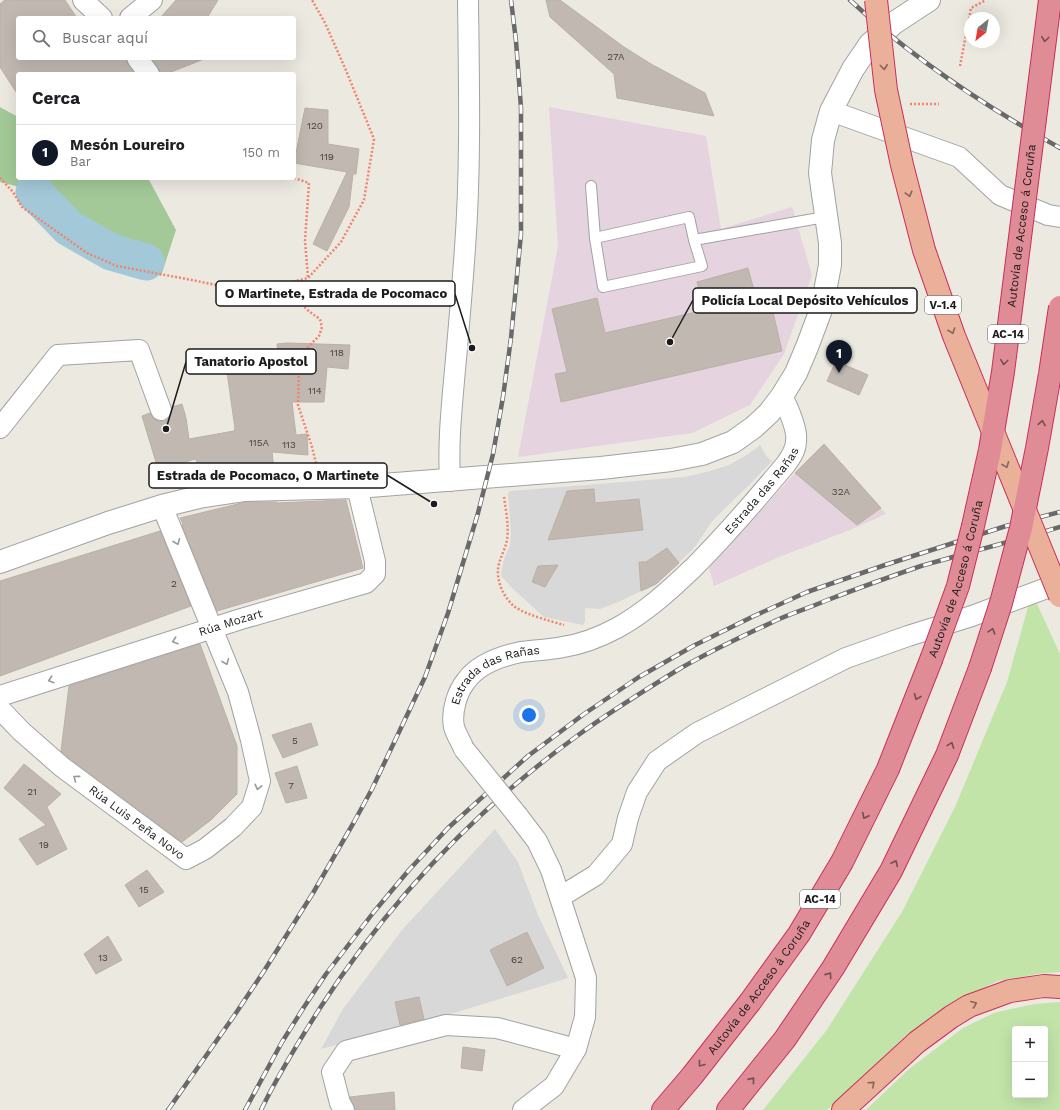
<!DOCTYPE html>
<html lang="es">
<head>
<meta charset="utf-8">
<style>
  body { margin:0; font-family:"Work Sans",sans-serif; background:#f2f2f2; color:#202124 }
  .controls { position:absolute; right:12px; bottom:12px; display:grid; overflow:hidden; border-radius:4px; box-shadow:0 4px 16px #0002 }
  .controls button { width:36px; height:36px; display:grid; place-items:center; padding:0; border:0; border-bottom:1px solid #e0e0e0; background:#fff; color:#202124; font:20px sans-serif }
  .compass { position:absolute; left:964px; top:12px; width:36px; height:36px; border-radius:50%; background:#fff; box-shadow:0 4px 16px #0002; rotate:211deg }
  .you { position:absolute; left:529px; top:715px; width:14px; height:14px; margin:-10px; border:3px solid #fff; border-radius:50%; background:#1a73e8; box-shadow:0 0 0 6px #1a73e833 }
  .badge { display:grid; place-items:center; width:26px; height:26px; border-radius:50%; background:#111827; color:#fff; font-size:13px; font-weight:700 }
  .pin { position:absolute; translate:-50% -33px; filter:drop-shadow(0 1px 2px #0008) }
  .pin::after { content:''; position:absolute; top:21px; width:14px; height:12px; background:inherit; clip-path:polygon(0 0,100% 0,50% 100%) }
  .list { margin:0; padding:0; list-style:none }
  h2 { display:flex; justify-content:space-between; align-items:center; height:52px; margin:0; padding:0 16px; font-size:17px }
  h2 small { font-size:13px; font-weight:400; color:#757577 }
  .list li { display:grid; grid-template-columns:26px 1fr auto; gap:12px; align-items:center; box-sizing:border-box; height:56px; padding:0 16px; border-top:1px solid #e0e0e0 }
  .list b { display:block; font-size:15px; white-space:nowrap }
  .list p { margin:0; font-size:13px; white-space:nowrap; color:#757577 }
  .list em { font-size:13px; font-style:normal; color:#757577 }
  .icon { flex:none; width:22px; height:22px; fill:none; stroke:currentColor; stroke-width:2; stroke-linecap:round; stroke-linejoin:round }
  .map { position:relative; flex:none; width:1060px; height:1110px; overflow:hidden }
  .search { position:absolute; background:#fff; box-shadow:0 4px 16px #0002; left:16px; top:16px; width:280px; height:44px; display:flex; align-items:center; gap:10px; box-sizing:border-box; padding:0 14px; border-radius:4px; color:#757577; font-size:15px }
  .panel { position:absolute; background:#fff; box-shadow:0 4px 16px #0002; left:16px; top:72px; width:280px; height:108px; border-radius:4px }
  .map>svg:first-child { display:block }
</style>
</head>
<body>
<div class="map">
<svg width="1060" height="1110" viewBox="0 0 1060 1110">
  <rect width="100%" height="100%" fill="#ece9e1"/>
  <g fill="#d9d8d8">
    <polygon points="760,445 767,457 772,461 749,485 713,520 697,544 691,551 656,584 616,603 600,609 585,608 585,621 583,625 544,617 513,589 502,577 501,573 504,559 510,545 511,534 508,493 510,491 685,477 710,471 729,465 747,455"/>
    <polygon points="495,829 518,862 538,915 568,978 425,1022 321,1049 343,1009 402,930"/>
  </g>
  <g fill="#e5d3e0">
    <polygon points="549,107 706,136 721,229 792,207 812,275 784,354 750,405 692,433 518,457 558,246"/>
    <polygon points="824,444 886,514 850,530 779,557 714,586 709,568 795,473"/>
  </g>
  <g fill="#c2e4a9" fill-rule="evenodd">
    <polygon points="1032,593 1060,654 1060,972 1038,974 998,981 959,1000 905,1036 847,1092 827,1110 763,1110 826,1031 902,912 955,807 1007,682"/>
    <path d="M1060,1002V1110H866L909,1069L963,1028L994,1013L1034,1004ZM1015,1029H1045V1095H1015Z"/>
  </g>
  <polygon fill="#a3c998" points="0,107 18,117 18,178 148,178 176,230 161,276 71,225 39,192 0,182"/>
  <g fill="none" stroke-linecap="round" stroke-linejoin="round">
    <polyline stroke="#a3c8d7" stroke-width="37" points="34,192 69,228 111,252 146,262"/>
  </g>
  <g fill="#c0b8b1" stroke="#bcb0a4">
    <polygon points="5,0 65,0 77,18 18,18 18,58 126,58 128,65 134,73 132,74 18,74 18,95 0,67 0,4"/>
    <polygon points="176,0 218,0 207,18 160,18"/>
    <polygon points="546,0 560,0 624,47 651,64 705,93 714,116 617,98 614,74 550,17"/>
    <polygon points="151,58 204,58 204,59 166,74 161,74 158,67"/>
    <polygon points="305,108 328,110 328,144 359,149 356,174 353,174 349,207 327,251 313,244 347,172 294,163"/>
    <polygon points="748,268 756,298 769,295 782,351 561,402 555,374 567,372 552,309 597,298 605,333 705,310 697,282"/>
    <polygon points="287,343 350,345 348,369 327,367 324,402 292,402 296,435 307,434 308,455 272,452 274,470 204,481 202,467 198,468 196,459 158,469 142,416 150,413 154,419 159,421 165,421 170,417 172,412 172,407 182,404 186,418 189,439 234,431 234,430 235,429 226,365 278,355 277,344"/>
    <polygon points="836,361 868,375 859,395 827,381"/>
    <polygon points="824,444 881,508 857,525 795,473"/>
    <polygon points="594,489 595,503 639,499 643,530 548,540 567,491"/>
    <polygon points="346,500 363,568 217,611 182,525 183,524 180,518 246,502 277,502 277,503"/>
    <polygon points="160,531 191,606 0,676 0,581"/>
    <polygon points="667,548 679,563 656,584 641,591 639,562 646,562"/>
    <polygon points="558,565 545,587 532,582 538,566"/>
    <polygon points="200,644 237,746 237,794 211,820 182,842 69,758 61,751 69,686"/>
    <polygon points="311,723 318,745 283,758 272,735"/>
    <polygon points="24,764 61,794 47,807 67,849 37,865 19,839 46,825 4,788"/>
    <polygon points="297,766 307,798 286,803 275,773"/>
    <polygon points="147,870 164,892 139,907 125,885"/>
    <polygon points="527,932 544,968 507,986 490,950"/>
    <polygon points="108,936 122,960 96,974 84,954"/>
    <polygon points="419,997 424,1019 400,1025 395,1002"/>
    <polygon points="463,1047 485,1050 482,1071 461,1068"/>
    <polygon points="394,1092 395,1110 355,1110 350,1097"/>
  </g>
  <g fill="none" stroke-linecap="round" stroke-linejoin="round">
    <g stroke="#a2a2a2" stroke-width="12">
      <g id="service">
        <polyline points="591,186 595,238"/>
        <polyline points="694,240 702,266 603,287 595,238 689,217 694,240 825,217"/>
      </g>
    </g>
    <g stroke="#a2a2a2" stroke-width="22">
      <g id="minor">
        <polyline points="83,0 102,18"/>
        <polyline points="130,18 152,0"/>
        <polyline points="137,58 149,74"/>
        <polyline points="831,111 959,157 1000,195 1048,215 1060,217"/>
        <polyline points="0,428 58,355 139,350 161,410"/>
        <path d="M450,481C448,447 451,414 454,381C458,337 462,292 465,248C471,166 469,83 468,0"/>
        <path id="s1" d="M0,696L241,619L366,583L375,574V561L357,487"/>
        <path id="s2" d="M0,709L21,731L62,767L186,859L205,849L233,827L252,807L260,781L251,740L238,692L162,506"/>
        <path id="s3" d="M464,749C461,742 456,734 454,727C451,712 457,692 466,681C478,664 502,656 521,652C535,650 550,650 563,647C583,644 600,637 617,628C646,612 670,590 693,568C726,535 756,500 786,464C791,457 796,450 796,441C798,430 787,406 782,396"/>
        <polyline points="518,816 537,841 551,870 586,978 585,1017 576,1049 554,1086 523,1110"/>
        <polyline points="560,897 596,875 622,844 628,818 637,792 657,761 697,733 846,658 908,636 972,616 1060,583"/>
        <polyline points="344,1110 340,1103 332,1072 346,1051 446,1025 497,1028 576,1049"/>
      </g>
    </g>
    <g stroke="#a2a2a2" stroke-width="24">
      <polyline id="tertiary" points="0,562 108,523 162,506 199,497 245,490 357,487 601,468 671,460 702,454 733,442 754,427 769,413 782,396 796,373 807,347 822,307 830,265 830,243 820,173 823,140 831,111 853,69 870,44 894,23 929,0"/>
    </g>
    <g stroke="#ca2e59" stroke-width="24">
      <polyline id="trunk" points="843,1110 917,1042 951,1017 969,1006 1010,991 1044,986 1060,987"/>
    </g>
    <g stroke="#ca2e59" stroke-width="24">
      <g id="motorway">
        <path id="s4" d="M663,1110L692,1076L750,1002L799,934L842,862L888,769L931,660"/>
        <polyline points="728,1110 785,1039 833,968 891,871 947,755 980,668"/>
      </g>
    </g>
    <g stroke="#f0846d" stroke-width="2.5" stroke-dasharray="2 2" stroke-linecap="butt">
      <polyline points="960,66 971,8 986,0"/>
      <polyline points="910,104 939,104"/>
      <polyline points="0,178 13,192 22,207 87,253 117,266 192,280 240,290 276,286 308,278 341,242 364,200 374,139 345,68 325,23 312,0"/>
      <polyline points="294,178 309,183 305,241 308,277"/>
      <path d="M295,281C299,302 301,307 320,319L322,327L319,336L307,348L302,358L299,369L298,405L312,447L317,467"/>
      <path d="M504,497C506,511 509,526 507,540C505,550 499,559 498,569C497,583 504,598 515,607C527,615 550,621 564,625"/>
    </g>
    <use href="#service" stroke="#fff" stroke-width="10"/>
    <use href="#minor" stroke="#fff" stroke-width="20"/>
    <use href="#tertiary" stroke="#fff" stroke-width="22"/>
    <use href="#trunk" stroke="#eab099" stroke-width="22"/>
    <use href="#motorway" stroke="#e08c96" stroke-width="22"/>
    <g stroke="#696969" stroke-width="4.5">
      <g id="rail">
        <path d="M850,0C913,59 985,106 1060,148"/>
        <polyline points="168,1110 236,1013 264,971 313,893 354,822 372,789 409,711 425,677 448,613 478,513 493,454 503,397 511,338 521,234 521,108 516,41 511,0"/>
        <polyline points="245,1110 282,1042 304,1007 326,974 373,913 409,870 448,828 528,756 584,714 639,677 695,645 754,616 807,592 885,565 1006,526 1060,512"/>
        <path d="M261,1110C278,1075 299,1041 320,1008C388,903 475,810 577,736C608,713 642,692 676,671C708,652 743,636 777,620C792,613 809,608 825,601C856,589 889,577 921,566C938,561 954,557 971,552C1001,544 1030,536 1060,527"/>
      </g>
    </g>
    <use href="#rail" stroke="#fff" stroke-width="3" stroke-dasharray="9" stroke-linecap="butt"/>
    <g stroke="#a2a2a2" stroke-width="22" stroke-linecap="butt">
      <polyline id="minor-bridge" points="464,749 518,816"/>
    </g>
    <g stroke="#ca2e59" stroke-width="24" stroke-linecap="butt">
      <polyline id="trunk-bridge" points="876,0 886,90 902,165 924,250 954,336 1060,596"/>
    </g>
    <g stroke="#ca2e59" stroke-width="24" stroke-linecap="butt">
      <g id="motorway-bridge">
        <path id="s5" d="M931,660L958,586L973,526L990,450L1003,372L1050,0"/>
        <polyline points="980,668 1001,603 1021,528 1037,448 1050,374 1060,307"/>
      </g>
    </g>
    <use href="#minor-bridge" stroke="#fff" stroke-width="20"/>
    <use href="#trunk-bridge" stroke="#eab099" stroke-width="22"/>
    <use href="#motorway-bridge" stroke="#e08c96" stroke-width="22"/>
  </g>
  <defs><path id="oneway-chevron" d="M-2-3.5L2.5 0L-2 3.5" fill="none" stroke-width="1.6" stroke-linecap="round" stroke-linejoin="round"/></defs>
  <g stroke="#744e52">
    <use href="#oneway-chevron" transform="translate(1045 39) rotate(97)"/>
    <use href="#oneway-chevron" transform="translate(1004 362) rotate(97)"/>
    <use href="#oneway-chevron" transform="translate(1042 423) rotate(-80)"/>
    <use href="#oneway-chevron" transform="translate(992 631) rotate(-72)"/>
    <use href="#oneway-chevron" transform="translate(917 697) rotate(112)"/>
    <use href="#oneway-chevron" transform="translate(951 745) rotate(-69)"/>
    <use href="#oneway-chevron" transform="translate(865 816) rotate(117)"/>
    <use href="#oneway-chevron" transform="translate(895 863) rotate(-64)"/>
    <use href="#oneway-chevron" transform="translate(829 975) rotate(-55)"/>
    <use href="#oneway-chevron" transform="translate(701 1064) rotate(128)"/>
    <use href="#oneway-chevron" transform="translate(752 1080) rotate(-51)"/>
  </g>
  <g stroke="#82665a">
    <use href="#oneway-chevron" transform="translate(884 67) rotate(83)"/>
    <use href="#oneway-chevron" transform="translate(909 194) rotate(75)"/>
    <use href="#oneway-chevron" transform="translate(952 331) rotate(71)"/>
    <use href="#oneway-chevron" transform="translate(1006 465) rotate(68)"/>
    <use href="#oneway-chevron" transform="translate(974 1004) rotate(-22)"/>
    <use href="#oneway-chevron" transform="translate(872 1084) rotate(-42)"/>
  </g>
  <g stroke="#989898">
    <use href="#oneway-chevron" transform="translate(177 542) rotate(68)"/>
    <use href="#oneway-chevron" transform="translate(175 641) rotate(162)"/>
    <use href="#oneway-chevron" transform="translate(226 662) rotate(68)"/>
    <use href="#oneway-chevron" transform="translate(51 680) rotate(162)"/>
    <use href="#oneway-chevron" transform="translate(76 778) rotate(-143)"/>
    <use href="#oneway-chevron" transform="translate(258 787) rotate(104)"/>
  </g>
  <g text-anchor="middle" stroke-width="3" stroke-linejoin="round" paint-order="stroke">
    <g font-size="10" fill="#444240">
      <text x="616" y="60">27A</text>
      <text x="315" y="129">120</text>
      <text x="327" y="160">119</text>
      <text x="337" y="356">118</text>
      <text x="315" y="394">114</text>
      <text x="259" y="446">115A</text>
      <text x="289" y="448">113</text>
      <text x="841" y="495">32A</text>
      <text x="174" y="587">2</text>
      <text x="295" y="744">5</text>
      <text x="291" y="789">7</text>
      <text x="32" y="795">21</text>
      <text x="44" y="848">19</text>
      <text x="144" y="893">15</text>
      <text x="103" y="961">13</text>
      <text x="517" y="963">62</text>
    </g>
    <g fill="#fff" stroke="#5f5f5f" stroke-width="1">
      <rect x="925" y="296" width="36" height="18" rx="3"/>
      <rect x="988" y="325" width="40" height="18" rx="3"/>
      <rect x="800" y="890" width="40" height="18" rx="3"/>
    </g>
    <g font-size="11" font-weight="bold" fill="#1b1b1b">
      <text x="943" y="309">V-1.4</text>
      <text x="1008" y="338">AC-14</text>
      <text x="820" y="903">AC-14</text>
    </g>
    <g font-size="12" fill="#1b1b1b" stroke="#fff">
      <text dy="4" stroke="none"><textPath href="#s5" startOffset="445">Autovía de Acceso á Coruña</textPath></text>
      <text dy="4" stroke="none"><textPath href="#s3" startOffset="437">Estrada das Rañas</textPath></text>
      <text dy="4" stroke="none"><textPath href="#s5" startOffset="85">Autovía de Acceso á Coruña</textPath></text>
      <text dy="4" stroke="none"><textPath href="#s1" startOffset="242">Rúa Mozart</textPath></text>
      <text dy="4" stroke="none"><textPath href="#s3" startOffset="101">Estrada das Rañas</textPath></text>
      <text dy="4" stroke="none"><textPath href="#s2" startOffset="178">Rúa Luis Peña Novo</textPath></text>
      <text dy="4" stroke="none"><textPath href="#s4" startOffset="156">Autovía de Acceso á Coruña</textPath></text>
    </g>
  </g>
  <path fill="none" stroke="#1b1b1b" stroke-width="1.5" d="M472 348L455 294M670 342L693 300M166 429L186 362M434 504L387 475"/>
  <g fill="#1b1b1b" stroke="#fff" stroke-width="1.5">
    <circle cx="472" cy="348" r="4"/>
    <circle cx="670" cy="342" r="4"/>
    <circle cx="166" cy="429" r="4"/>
    <circle cx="434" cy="504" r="4"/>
  </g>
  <g fill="#fff" stroke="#1b1b1b" stroke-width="1.5">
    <rect x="216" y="281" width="239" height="25" rx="4"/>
    <rect x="693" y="288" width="224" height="25" rx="4"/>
    <rect x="186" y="349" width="130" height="25" rx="4"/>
    <rect x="149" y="463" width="238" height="25" rx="4"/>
  </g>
  <g font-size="13" text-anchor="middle" font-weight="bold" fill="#1b1b1b">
    <text x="336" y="298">O Martinete, Estrada de Pocomaco</text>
    <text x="805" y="305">Policía Local Depósito Vehículos</text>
    <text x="251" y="366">Tanatorio Apostol</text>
    <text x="268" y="480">Estrada de Pocomaco, O Martinete</text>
  </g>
</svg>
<div class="controls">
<button>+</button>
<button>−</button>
</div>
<svg class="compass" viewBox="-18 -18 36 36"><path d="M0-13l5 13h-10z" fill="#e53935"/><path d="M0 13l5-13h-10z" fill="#757577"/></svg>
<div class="you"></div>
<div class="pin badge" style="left:839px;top:373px">1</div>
<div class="search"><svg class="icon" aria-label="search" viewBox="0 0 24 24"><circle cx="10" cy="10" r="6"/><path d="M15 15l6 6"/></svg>Buscar aquí</div>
<section class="panel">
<h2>Cerca<small></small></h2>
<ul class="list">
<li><span class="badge">1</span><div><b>Mesón Loureiro</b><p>Bar</p></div><em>150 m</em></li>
</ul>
</section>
</div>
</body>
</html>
